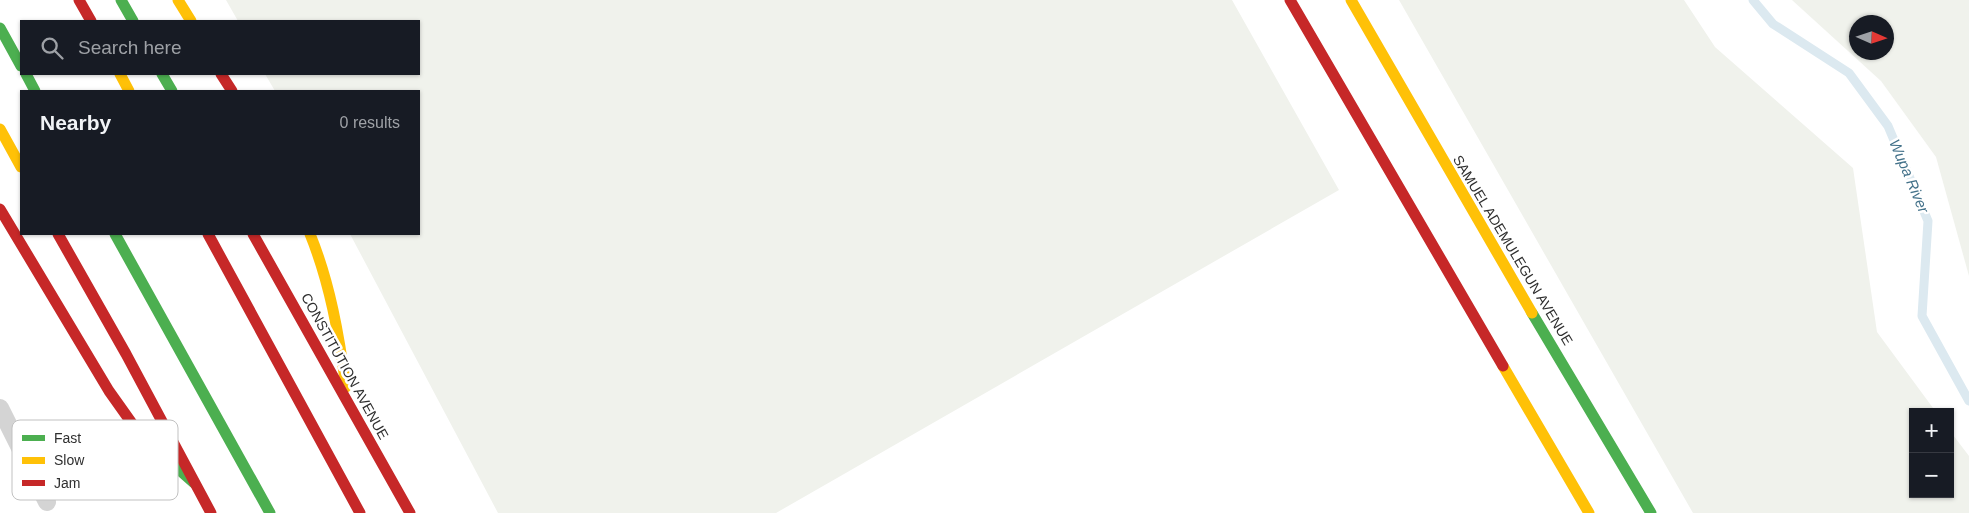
<!DOCTYPE html>
<html lang="en">
<head>
<meta charset="utf-8">
<style>
  body { margin:0; font-family:Arial,sans-serif; background:#242831; color:#f1f3f6 }
  .controls { position:absolute; right:15px; bottom:15px; display:grid; overflow:hidden; border-radius:0px; box-shadow:0 1px 4px #0004 }
  .controls button { width:45px; height:45px; display:grid; place-items:center; padding:0; border:0; border-bottom:1px solid #363941; background:#171b24; color:#f1f3f6; font:25px sans-serif }
  .compass { position:absolute; left:1849px; top:15px; width:45px; height:45px; border-radius:50%; background:#171b24; box-shadow:0 1px 4px #0004; rotate:93deg }
  .list { margin:0; padding:0; list-style:none }
  h2 { display:flex; justify-content:space-between; align-items:center; height:65px; margin:0; padding:0 20px; font-size:21px }
  h2 small { font-size:16px; font-weight:400; color:#9ea1a6 }
  .icon { flex:none; width:28px; height:28px; fill:none; stroke:currentColor; stroke-width:2; stroke-linecap:round; stroke-linejoin:round }
  .map { position:relative; flex:none; width:1969px; height:513px; overflow:hidden }
  .search { position:absolute; background:#171b24; box-shadow:0 1px 4px #0004; left:20px; top:20px; width:400px; height:55px; display:flex; align-items:center; gap:12px; box-sizing:border-box; padding:0 18px; border-radius:0px; color:#9ea1a6; font-size:19px }
  .panel { position:absolute; background:#171b24; box-shadow:0 1px 4px #0004; left:20px; top:90px; width:400px; height:145px; border-radius:0px }
  .map>svg:first-child { display:block }
</style>
</head>
<body>
<div class="map">
<svg width="1969" height="513" viewBox="0 0 1969 513">
  <rect width="100%" height="100%" fill="#fff"/>
  <g fill="#f0f2ec" fill-rule="evenodd">
    <polygon points="226,0 1232,0 1339,190 776,513 498,513 350,234 419,234 419,91 275,91 265,74 419,74 419,21 238,21"/>
    <polygon points="1399,0 1684,0 1715,47 1853,168 1877,332 1936,412 1913,412 1913,494 1950,494 1950,431 1969,456 1969,513 1693,513"/>
    <path d="M1792,0H1969V276L1936,157L1881,81ZM1856,22H1886V52H1856Z"/>
  </g>
  <g fill="none" stroke-linecap="round" stroke-linejoin="round">
    <polyline stroke="#dce9f0" stroke-width="9" points="1753,0 1773,24 1849,73 1888,126 1928,221 1922,316 1969,401"/>
    <polyline stroke="#d4d4d4" stroke-width="18" points="0,408 47,502"/>
    <g stroke="#4caf50" stroke-width="11">
      <polyline points="121,0 133,21"/>
      <polyline points="0,28 21,66"/>
      <polyline points="26,74 35,91"/>
      <polyline points="162,74 172,91"/>
      <polyline points="115,234 270,513"/>
      <polyline points="1532,313 1651,513"/>
      <polyline points="136,429 142,437 194,483"/>
    </g>
    <g stroke="#ffc107" stroke-width="11">
      <polyline points="178,0 191,21"/>
      <polyline points="1351,0 1532,313"/>
      <polyline points="120,74 129,91"/>
      <polyline points="0,129 21,167"/>
      <path d="M310,234C330,283 339,335 346,387"/>
      <polyline points="1503,366 1589,513"/>
    </g>
    <g stroke="#c62828" stroke-width="11">
      <polyline points="79,0 91,21"/>
      <polyline points="1290,0 1503,366"/>
      <polyline points="221,74 232,91"/>
      <polyline points="0,209 109,391 136,429"/>
      <polyline points="58,234 126,354 211,513"/>
      <polyline points="208,234 360,513"/>
      <polyline points="253,234 410,513"/>
    </g>
  </g>
  <g text-anchor="middle" stroke-width="5" stroke-linejoin="round" paint-order="stroke">
    <g font-size="14" fill="#2f2f2f" stroke="#fff">
      <text transform="translate(1513 250) rotate(59)" y="5">SAMUEL ADEMULEGUN AVENUE</text>
      <text transform="translate(345 366) rotate(61)" y="5">CONSTITUTION AVENUE</text>
    </g>
    <g font-size="15" font-style="italic" fill="#44728a" stroke="#fff">
      <text transform="translate(1909 176) rotate(67)" y="5">Wupa River</text>
    </g>
  </g>
  <rect x="12" y="420" width="166" height="80" rx="8" fill="#fff" stroke="#c1c1c1" stroke-width="1"/>
  <rect x="22" y="435" width="23" height="6" fill="#4caf50"/>
  <rect x="22" y="457" width="23" height="7" fill="#ffc107"/>
  <rect x="22" y="480" width="23" height="6" fill="#c62828"/>
  <g font-size="14" fill="#2f2f2f">
    <text x="54" y="443">Fast</text>
    <text x="54" y="465">Slow</text>
    <text x="54" y="488">Jam</text>
  </g>
</svg>
<div class="controls">
<button>+</button>
<button>−</button>
</div>
<svg class="compass" viewBox="-18 -18 36 36"><path d="M0-13l5 13h-10z" fill="#e53935"/><path d="M0 13l5-13h-10z" fill="#9ea1a6"/></svg>
<div class="search"><svg class="icon" aria-label="search" viewBox="0 0 24 24"><circle cx="10" cy="10" r="6"/><path d="M15 15l6 6"/></svg>Search here</div>
<section class="panel">
<h2>Nearby<small>0 results</small></h2>
<ul class="list">
</ul>
</section>
</div>
</body>
</html>
